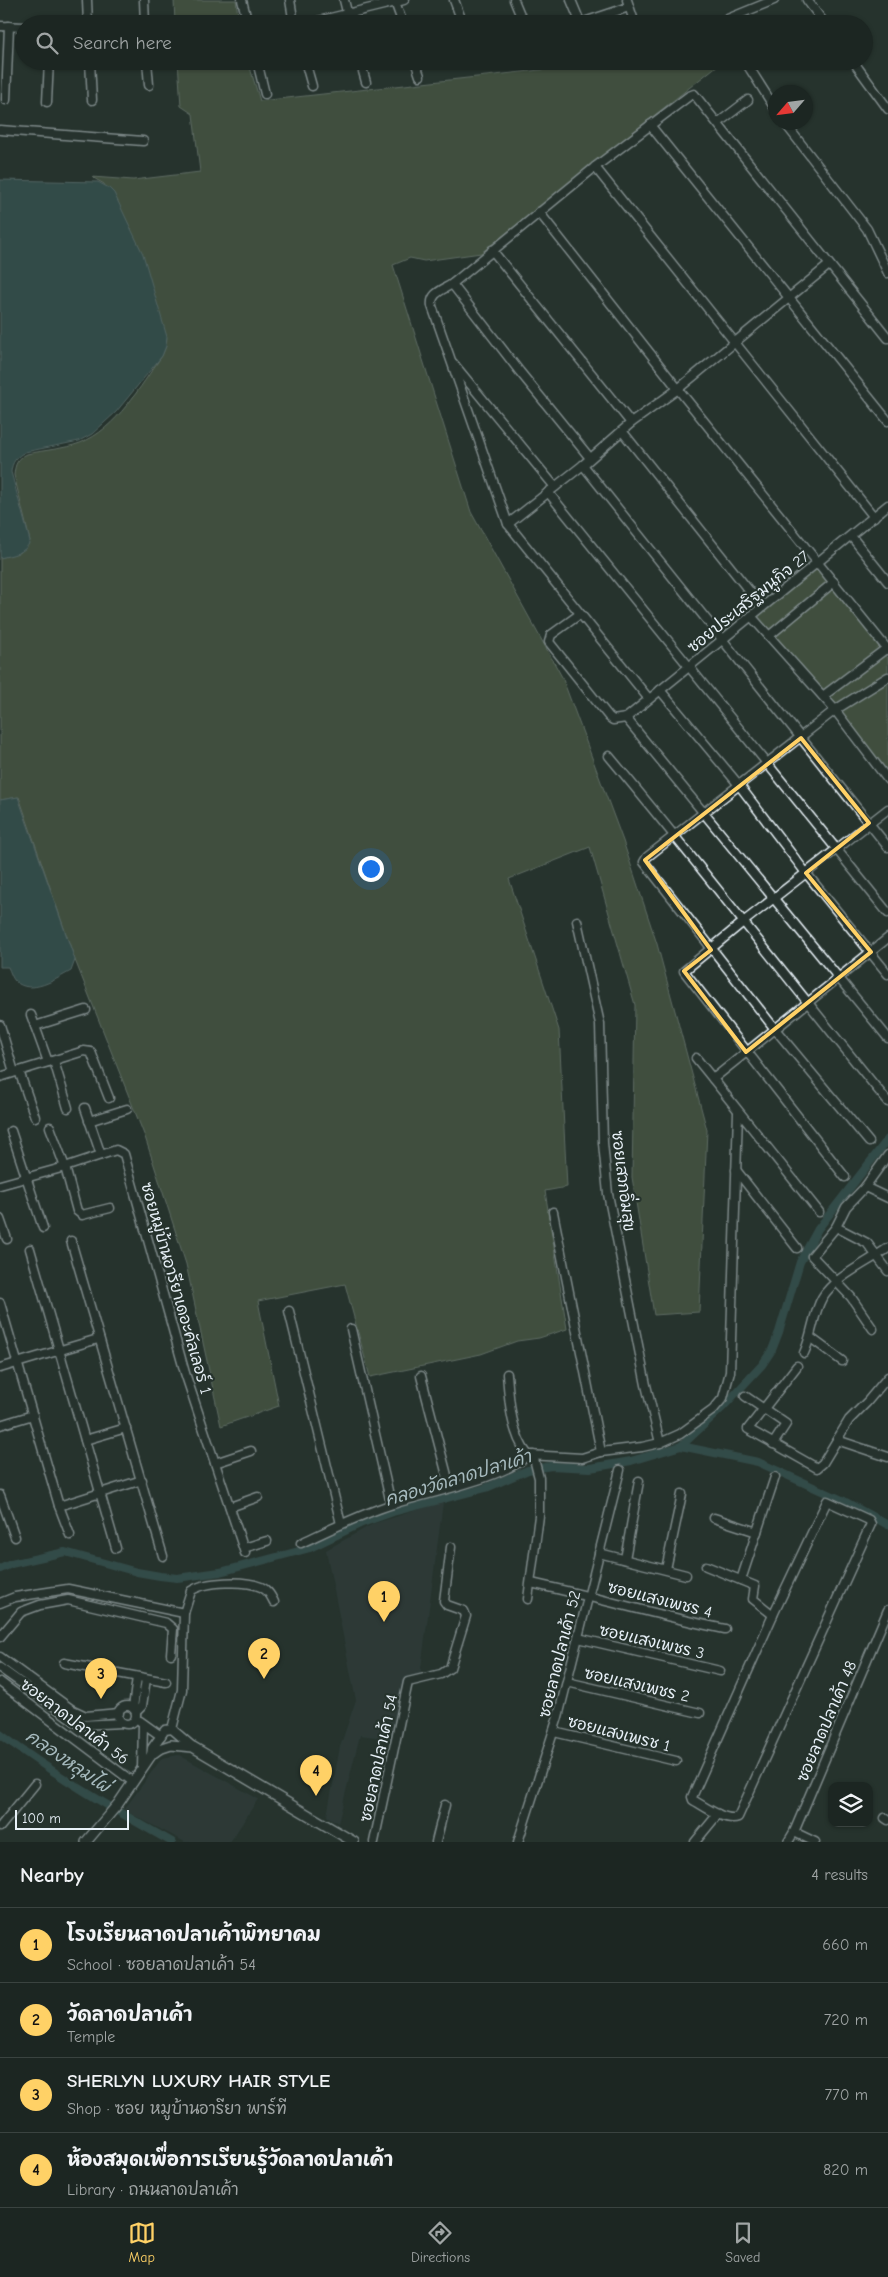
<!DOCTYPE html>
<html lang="en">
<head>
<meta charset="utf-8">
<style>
  body { margin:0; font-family:"Comic Neue","Playpen Sans Thai",sans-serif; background:#252e2a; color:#f1f3f6 }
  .controls { position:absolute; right:15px; bottom:15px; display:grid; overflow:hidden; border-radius:10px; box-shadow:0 1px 4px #0004 }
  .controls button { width:45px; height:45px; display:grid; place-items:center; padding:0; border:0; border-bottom:1px solid #3a4340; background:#1c2622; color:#f1f3f6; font:25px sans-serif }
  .compass { position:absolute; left:768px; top:85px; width:45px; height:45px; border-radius:50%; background:#1c2622; box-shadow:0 1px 4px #0004; rotate:242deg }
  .scale { position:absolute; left:15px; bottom:12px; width:114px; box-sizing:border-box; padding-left:5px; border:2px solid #e8f1f8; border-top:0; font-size:14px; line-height:18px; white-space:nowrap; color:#e8f1f8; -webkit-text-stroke:4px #26332d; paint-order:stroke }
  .you { position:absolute; left:370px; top:868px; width:18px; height:18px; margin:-12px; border:4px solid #fff; border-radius:50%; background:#1a73e8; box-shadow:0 0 0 8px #1a73e833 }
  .badge { display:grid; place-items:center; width:32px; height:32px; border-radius:50%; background:#ffd166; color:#111; font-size:16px; font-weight:700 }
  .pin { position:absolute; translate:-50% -41px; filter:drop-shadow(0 1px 2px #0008) }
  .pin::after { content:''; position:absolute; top:26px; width:18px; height:15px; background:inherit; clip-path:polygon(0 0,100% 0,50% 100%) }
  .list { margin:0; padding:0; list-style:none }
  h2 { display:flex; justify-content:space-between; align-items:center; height:65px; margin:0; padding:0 20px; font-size:21px }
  h2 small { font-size:16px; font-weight:400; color:#a0a5a5 }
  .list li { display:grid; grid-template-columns:32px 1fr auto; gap:15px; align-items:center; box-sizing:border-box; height:75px; padding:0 20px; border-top:1px solid #3a4340 }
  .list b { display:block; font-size:19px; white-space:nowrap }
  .list p { margin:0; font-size:16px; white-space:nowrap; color:#a0a5a5 }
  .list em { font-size:16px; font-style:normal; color:#a0a5a5 }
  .icon { flex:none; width:28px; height:28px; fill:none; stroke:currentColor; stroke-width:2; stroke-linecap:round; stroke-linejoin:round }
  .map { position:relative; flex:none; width:888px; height:1842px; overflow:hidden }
  .search { position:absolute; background:#1c2622; box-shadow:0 1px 4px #0004; left:15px; right:15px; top:15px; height:55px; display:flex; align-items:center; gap:12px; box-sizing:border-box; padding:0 18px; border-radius:28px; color:#a0a5a5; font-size:19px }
  .sheet { height:365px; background:#1c2622 }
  nav { display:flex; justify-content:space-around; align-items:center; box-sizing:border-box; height:70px; border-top:1px solid #3a4340; background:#1c2622; font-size:14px; color:#a0a5a5 }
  nav a { display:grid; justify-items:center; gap:2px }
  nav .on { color:#ffd166 }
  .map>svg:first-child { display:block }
</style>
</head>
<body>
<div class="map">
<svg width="888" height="1842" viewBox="0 0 888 1842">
  <rect width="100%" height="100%" fill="#26332d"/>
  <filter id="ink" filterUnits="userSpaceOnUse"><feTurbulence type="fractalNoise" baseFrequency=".02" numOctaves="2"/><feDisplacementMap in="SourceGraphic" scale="10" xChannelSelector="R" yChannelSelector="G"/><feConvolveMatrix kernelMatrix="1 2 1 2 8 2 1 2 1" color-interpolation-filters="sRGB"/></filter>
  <g filter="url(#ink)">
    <g fill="#364343">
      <polygon points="443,1502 420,1676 405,1679 392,1739 360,1735 338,1823 327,1816 340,1747 356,1700 326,1550 373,1524"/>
      <polygon points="179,1755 258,1799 230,1842 185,1842 124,1810 162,1758"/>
    </g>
    <g fill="#5e7052" stroke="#a3b0a5">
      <polygon points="174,0 236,0 239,24 175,24"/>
      <path d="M178,61H248L260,101L558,68L594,61H723L481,253L424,261L410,258L393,265L471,512L562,677L623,841L657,944L707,1130L699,1312L654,1315L632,1177L635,1005L590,847L509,879L559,1030L567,1187L545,1191L567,1329L539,1338L517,1341L481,1354L370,1377L345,1284L258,1301L279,1406L221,1426L186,1264L145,1137L75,960L19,797L0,800V558L21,552L30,541L14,475C15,464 17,459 27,454C44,450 64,449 80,443C117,429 140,386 162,356L166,346L104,184L92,177L133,180L200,172L193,114L181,106Z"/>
      <polygon points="817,567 888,658 888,784 755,618"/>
    </g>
    <g fill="#436868" stroke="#859fa2">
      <path d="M0,180L98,182L109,188L114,193L143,254L167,337L166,346L162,356L116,412L92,434L79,441L25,452C16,457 12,462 11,472L30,541C26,554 11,555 0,558Z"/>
      <path d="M18,797L75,960L71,971C56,979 31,996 15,981C12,978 10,971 8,967H0V800Z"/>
    </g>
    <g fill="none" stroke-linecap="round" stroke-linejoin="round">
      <g stroke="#436868" stroke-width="8">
        <polyline points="681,1446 758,1462 844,1501 888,1525"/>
        <polyline points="0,1569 11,1564 65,1552 137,1572 160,1576 177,1578 220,1572 310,1548 362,1523 393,1512 486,1488 528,1470 551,1466 590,1468 631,1461 681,1446 723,1407 762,1365 772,1350 779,1332 800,1262 818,1229 888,1139"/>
        <path d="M0,1734C56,1776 111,1808 172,1842"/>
      </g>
      <g stroke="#e8f1f8" stroke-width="11">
        <g id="minor">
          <polyline points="87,0 88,24"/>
          <polyline points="144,0 145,24"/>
          <polyline points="242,0 248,24"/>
          <polyline points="290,0 294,24"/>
          <polyline points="344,0 350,24"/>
          <polyline points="454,0 463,24"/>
          <polyline points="514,0 524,24"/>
          <polyline points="571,0 581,24"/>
          <polyline points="627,0 635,24"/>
          <polyline points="807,0 825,24"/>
          <polyline points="395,2 403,24"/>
          <polyline points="581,23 629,7"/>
          <polyline points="306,24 404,0"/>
          <polyline points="722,24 725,20 774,0"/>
          <polyline points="0,26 24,27"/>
          <polyline points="90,61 92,100"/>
          <polyline points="147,61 149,85"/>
          <polyline points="257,61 265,94"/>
          <polyline points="305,61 312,86"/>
          <polyline points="360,61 366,82"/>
          <polyline points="415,61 420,76"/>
          <polyline points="476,61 477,63"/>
          <polyline points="745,61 776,110"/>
          <polyline points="853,61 888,109"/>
          <polyline points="6,100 9,26"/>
          <polyline points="47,102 49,61"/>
          <polyline points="784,122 867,229 888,273"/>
          <polyline points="718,123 748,100"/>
          <polyline points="650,125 888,421"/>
          <polyline points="0,130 143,141"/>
          <polyline points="595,167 874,517"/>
          <polyline points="539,212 678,389 888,650"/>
          <polyline points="492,250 631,423"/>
          <polyline points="452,284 520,372 590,458"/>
          <polyline points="453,363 555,487"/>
          <polyline points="622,431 762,607"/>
          <polyline points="583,465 888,847"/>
          <polyline points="548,492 888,913"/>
          <polyline points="508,524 583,465 631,423 678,389 829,265"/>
          <polyline points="851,536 888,582"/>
          <polyline points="580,614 551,635 549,642 609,717 613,720 626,718 888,505"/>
          <polyline points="751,616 835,710 888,780"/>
          <polyline points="769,636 834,582"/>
          <polyline points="660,690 739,785 806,873 888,974"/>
          <polyline points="823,696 887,648"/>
          <path d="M649,699L508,524L432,306C430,293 443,290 452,284L595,167L689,96L694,94L888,338"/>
          <polyline points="626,718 888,1038"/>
          <path d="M609,756C704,870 794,987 888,1102"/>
          <polyline points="577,921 600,1024 603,1143 608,1194 646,1385 660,1443"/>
          <polyline points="31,1015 48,1062"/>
          <polyline points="0,1025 14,1072"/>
          <polyline points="35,1026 86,1010"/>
          <polyline points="696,1058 713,1079"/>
          <polyline points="54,1061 68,1108"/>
          <polyline points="19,1071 35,1117"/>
          <polyline points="0,1077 84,1051 91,1052 109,1098"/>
          <polyline points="85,1108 101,1155"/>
          <polyline points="89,1121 127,1109"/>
          <polyline points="50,1127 65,1167 77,1211 82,1215 110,1208"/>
          <polyline points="11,1131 43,1228"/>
          <polyline points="869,1142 775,1029 644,862 647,857 835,710 888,677"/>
          <polyline points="736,1170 797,1248"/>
          <polyline points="845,1177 684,971 742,923 888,809"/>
          <polyline points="0,1185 65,1167 116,1150 124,1154 185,1373 245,1553"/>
          <polyline points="865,1187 888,1198"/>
          <polyline points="553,1212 601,1452"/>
          <polyline points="819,1212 713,1079 888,938"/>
          <polyline points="0,1219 7,1239"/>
          <polyline points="836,1227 867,1243 888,1271"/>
          <polyline points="71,1241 163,1556"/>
          <polyline points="30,1249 116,1548"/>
          <polyline points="0,1303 59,1506 70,1535"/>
          <polyline points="289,1311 341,1524"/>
          <polyline points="351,1329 391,1504"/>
          <polyline points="873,1329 851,1297 812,1256 836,1227 846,1207 865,1187 888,1155"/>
          <polyline points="811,1338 842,1361"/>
          <path d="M804,1353C812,1336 813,1314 822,1298C834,1277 869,1262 888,1248"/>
          <polyline points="797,1366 748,1429 817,1468 823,1463 849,1420 867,1402 888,1377"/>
          <polyline points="0,1368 98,1339"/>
          <path d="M507,1374C509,1400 511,1434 528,1455"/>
          <polyline points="421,1376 450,1487"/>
          <polyline points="745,1396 786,1424 773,1444"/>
          <polyline points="0,1425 33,1415"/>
          <polyline points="85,1440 126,1428"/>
          <polyline points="837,1440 888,1457"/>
          <polyline points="215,1463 251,1451"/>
          <polyline points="0,1495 15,1537"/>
          <path d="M827,1501L869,1520L871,1524L738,1817C725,1822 704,1806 693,1800L692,1797L773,1615Z"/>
          <polyline points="59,1506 142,1480"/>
          <polyline points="230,1507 258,1497"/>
          <polyline points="714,1518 757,1532"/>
          <path d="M301,1543C331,1529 361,1514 393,1504C427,1493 505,1478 528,1455L582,1458L601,1452L642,1447L660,1443L680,1434L713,1410L723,1398L730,1372L738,1112"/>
          <polyline points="244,1548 267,1541"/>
          <polyline points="599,1553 686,1575"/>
          <polyline points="625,1559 639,1481"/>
          <polyline points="706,1566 755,1586 753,1599 773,1615"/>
          <polyline points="666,1569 682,1494"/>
          <polyline points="741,1580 775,1477"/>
          <path d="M531,1583C596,1597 659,1616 725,1629"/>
          <polyline points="528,1599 539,1516 539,1478 533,1455"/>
          <polyline points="0,1603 15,1597 68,1589 184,1613"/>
          <polyline points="0,1637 21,1612 40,1605 68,1600 166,1623 173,1629 171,1654"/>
          <polyline points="578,1638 720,1671"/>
          <polyline points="0,1657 71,1709 86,1716 119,1713"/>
          <polyline points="64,1663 166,1682"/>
          <polyline points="0,1668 80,1725 122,1723"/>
          <polyline points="0,1682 133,1782"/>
          <polyline points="567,1682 700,1713"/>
          <circle cx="127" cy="1715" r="9"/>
          <polyline points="133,1708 137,1677"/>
          <polyline points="136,1712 142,1706 146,1679"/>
          <polyline points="140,1721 161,1736"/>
          <path d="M172,1729L182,1690L184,1613L191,1591C205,1581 245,1580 261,1587C268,1590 271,1596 274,1602"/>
          <polyline points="172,1729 193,1747"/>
          <polyline points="554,1732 676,1761"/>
          <polyline points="151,1756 152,1748 165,1730 172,1729"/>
          <polyline points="142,1768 143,1724"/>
          <polyline points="885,1818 888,1820"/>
          <polyline points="0,1827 35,1784"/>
          <polyline points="794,1832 815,1842"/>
          <polyline points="374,1842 408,1682 441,1674 450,1668 466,1616 464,1611 447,1605 444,1601 451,1547"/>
          <polyline points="436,1842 445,1805"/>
          <polyline points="518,1842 558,1717 620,1470"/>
          <polyline points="695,1842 718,1814"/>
          <polyline points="788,1842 794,1832 888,1610"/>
        </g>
      </g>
      <g stroke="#e8f1f8" stroke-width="12">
        <polyline id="major" points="86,1842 118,1804 152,1754 159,1749 171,1745 193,1747 354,1842"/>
      </g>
      <use href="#minor" stroke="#26332d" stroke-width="8"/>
      <use href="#major" stroke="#26332d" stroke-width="9"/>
    </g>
  </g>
  <path d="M0 0H888V1842H0ZM801,738L869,823L806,873L871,952L746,1052L684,971L711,950L645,860Z" fill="#26332d" fill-opacity=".55" fill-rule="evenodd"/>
  <path fill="none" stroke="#ffd166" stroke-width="4" stroke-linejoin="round" d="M801,738L869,823L806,873L871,952L746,1052L684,971L711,950L645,860Z"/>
  <g text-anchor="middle" stroke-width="4.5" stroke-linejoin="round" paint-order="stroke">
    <g font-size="16" fill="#e8f1f8" stroke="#26332d">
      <text transform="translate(748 601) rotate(-39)" y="6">ซอยประเสริฐมนูกิจ 27</text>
      <text transform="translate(624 1181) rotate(83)" y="6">ซอยเสวกอิ่มสุข</text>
      <text transform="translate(177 1288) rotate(74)" y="6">ซอยหมู่บ้านอารียาเดอะคัลเลอร์ 1</text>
      <text transform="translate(660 1599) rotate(14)" y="6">ซอยแสงเพชร 4</text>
      <text transform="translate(652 1641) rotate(13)" y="6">ซอยแสงเพชร 3</text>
      <text transform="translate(559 1654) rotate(-76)" y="6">ซอยลาดปลาเค้า 52</text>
      <text transform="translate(637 1684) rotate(13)" y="6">ซอยแสงเพชร 2</text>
      <text transform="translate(75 1721) rotate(37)" y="6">ซอยลาดปลาเค้า 56</text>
      <text transform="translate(826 1721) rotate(-67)" y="6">ซอยลาดปลาเค้า 48</text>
      <text transform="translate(619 1733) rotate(14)" y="6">ซอยแสงเพรช 1</text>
      <text transform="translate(378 1758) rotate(-78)" y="6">ซอยลาดปลาเค้า 54</text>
    </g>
    <g font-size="18" font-style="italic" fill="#a6babe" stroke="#26332d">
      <text transform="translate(458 1478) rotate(-17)" y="6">คลองวัดลาดปลาเค้า</text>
      <text transform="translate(68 1761) rotate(34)" y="6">คลองหลุมไผ่</text>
    </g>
  </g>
</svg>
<div class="controls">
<button><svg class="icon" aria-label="layers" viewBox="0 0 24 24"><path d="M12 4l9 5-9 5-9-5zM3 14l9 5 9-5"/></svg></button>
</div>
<svg class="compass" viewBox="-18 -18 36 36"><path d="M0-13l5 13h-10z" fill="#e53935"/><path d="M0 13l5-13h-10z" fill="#a0a5a5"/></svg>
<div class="scale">100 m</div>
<div class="you"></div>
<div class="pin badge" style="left:384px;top:1622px">1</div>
<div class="pin badge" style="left:264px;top:1679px">2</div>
<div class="pin badge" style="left:101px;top:1699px">3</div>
<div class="pin badge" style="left:316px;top:1796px">4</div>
<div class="search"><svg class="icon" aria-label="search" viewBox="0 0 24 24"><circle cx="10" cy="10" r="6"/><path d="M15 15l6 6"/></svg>Search here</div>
</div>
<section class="sheet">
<h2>Nearby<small>4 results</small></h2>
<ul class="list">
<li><span class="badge">1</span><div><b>โรงเรียนลาดปลาเค้าพิทยาคม</b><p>School · ซอยลาดปลาเค้า 54</p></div><em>660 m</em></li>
<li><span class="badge">2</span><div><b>วัดลาดปลาเค้า</b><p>Temple</p></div><em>720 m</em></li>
<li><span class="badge">3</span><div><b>SHERLYN LUXURY HAIR STYLE</b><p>Shop · ซอย หมูบ้านอารียา พาร์ที</p></div><em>770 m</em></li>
<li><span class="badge">4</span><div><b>ห้องสมุดเพื่อการเรียนรู้วัดลาดปลาเค้า</b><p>Library · ถนนลาดปลาเค้า</p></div><em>820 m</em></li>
</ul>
</section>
<nav>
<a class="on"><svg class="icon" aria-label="map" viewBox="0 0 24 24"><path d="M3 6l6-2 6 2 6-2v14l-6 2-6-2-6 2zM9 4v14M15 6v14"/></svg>Map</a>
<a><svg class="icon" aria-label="directions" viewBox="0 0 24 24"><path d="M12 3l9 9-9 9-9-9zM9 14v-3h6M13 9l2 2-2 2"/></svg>Directions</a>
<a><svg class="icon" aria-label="saved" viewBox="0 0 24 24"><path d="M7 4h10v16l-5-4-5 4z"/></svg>Saved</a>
</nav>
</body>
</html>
